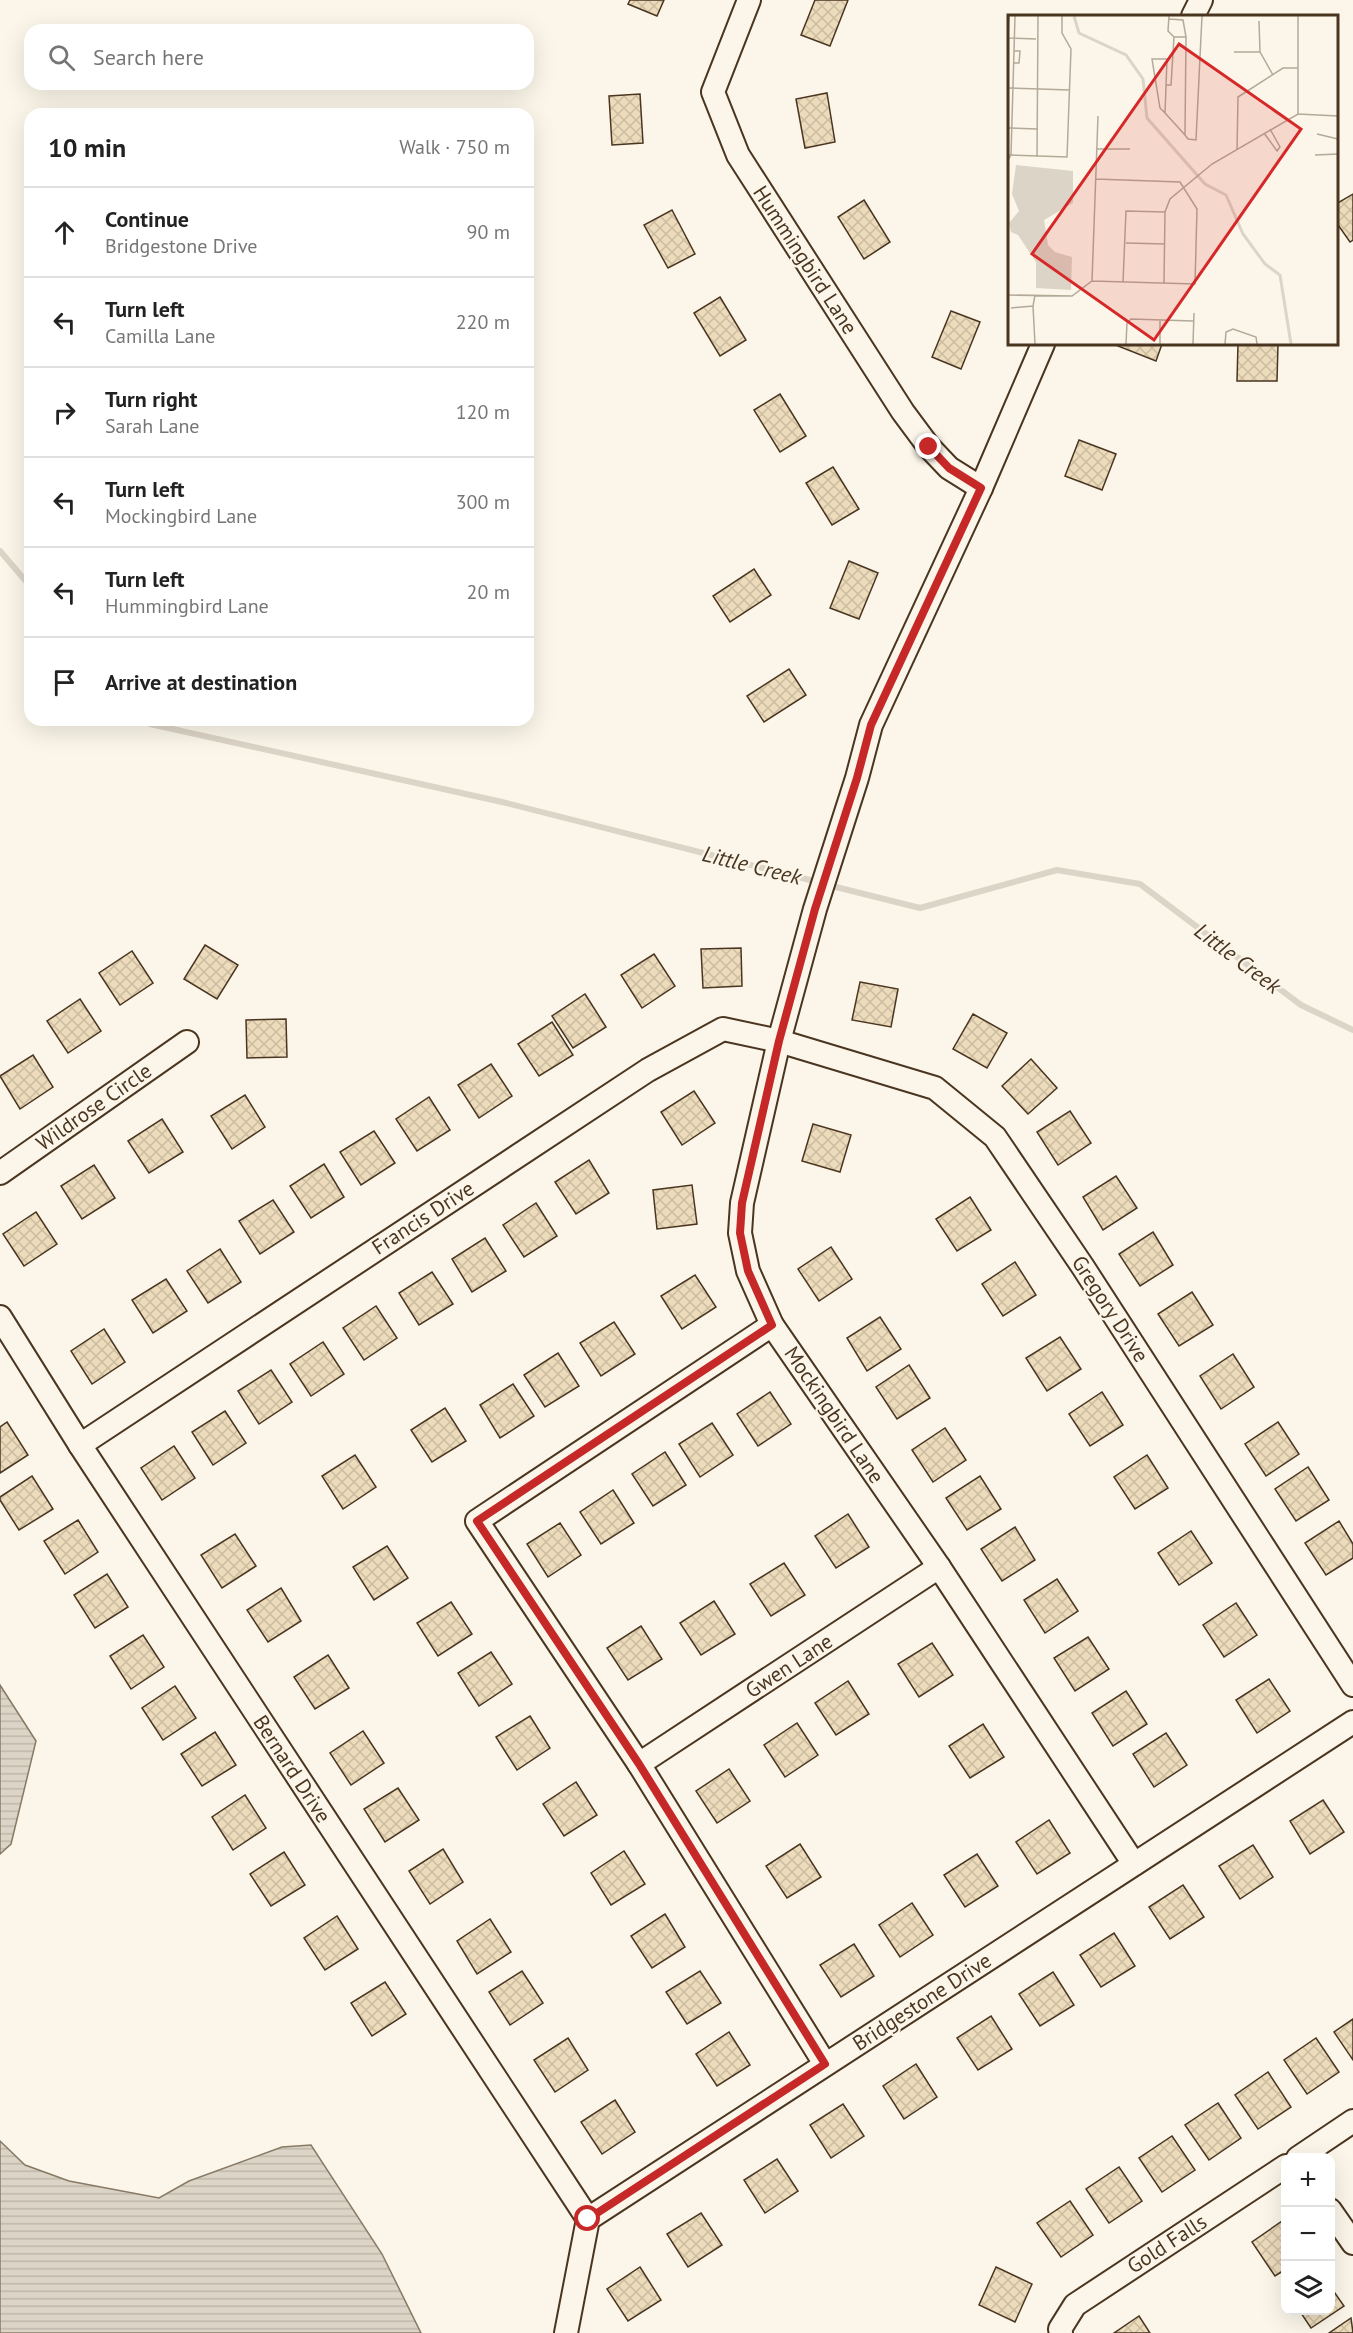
<!DOCTYPE html>
<html lang="en">
<head>
<meta charset="utf-8">
<style>
  body { margin:0; font-family:"PT Sans",sans-serif; background:#f6f6f6; color:#222 }
  .controls { position:absolute; right:18px; bottom:18px; display:grid; overflow:hidden; border-radius:12px; box-shadow:0 6px 24px #0002 }
  .controls button { width:54px; height:54px; display:grid; place-items:center; padding:0; border:0; border-bottom:2px solid #e0e0e0; background:#fff; color:#222; font:30px sans-serif }
  .stop { position:absolute; width:18px; height:18px; margin:-14px; border:4px solid #c62828; border-radius:50%; background:#fff }
  .stop.end { background:#c62828; border-color:#fff; box-shadow:0 2px 6px #0008 }
  .list { margin:0; padding:0; list-style:none }
  h2 { display:flex; justify-content:space-between; align-items:center; height:78px; margin:0; padding:0 24px; font-size:26px }
  h2 small { font-size:20px; font-weight:400; color:#767676 }
  .list li { display:grid; grid-template-columns:39px 1fr auto; gap:18px; align-items:center; box-sizing:border-box; height:90px; padding:0 24px; border-top:2px solid #e0e0e0 }
  .list b { display:block; font-size:22px; white-space:nowrap }
  .list p { margin:0; font-size:20px; white-space:nowrap; color:#767676 }
  .list em { font-size:20px; font-style:normal; color:#767676 }
  .icon { flex:none; width:33px; height:33px; fill:none; stroke:currentColor; stroke-width:2; stroke-linecap:round; stroke-linejoin:round }
  .map { position:relative; flex:none; width:1353px; height:2333px; overflow:hidden }
  .search { position:absolute; background:#fff; box-shadow:0 6px 24px #0002; left:24px; top:24px; width:510px; height:66px; display:flex; align-items:center; gap:15px; box-sizing:border-box; padding:0 21px; border-radius:18px; color:#767676; font-size:22px }
  .panel { position:absolute; background:#fff; box-shadow:0 6px 24px #0002; left:24px; top:108px; width:510px; height:618px; border-radius:18px }
  .map>svg:first-child { display:block }
</style>
</head>
<body>
<div class="map">
<svg width="1353" height="2333" viewBox="0 0 1353 2333">
  <defs>
    <pattern id="water-rules" width="6" height="5" patternUnits="userSpaceOnUse" patternTransform="scale(1.5)"><rect width="6" height="5" fill="#dcd4c6"/><path d="M0 2.5h6" fill="none" stroke="#beb7aa"/></pattern>
    <pattern id="building-cross-hatch" width="8" height="8" patternUnits="userSpaceOnUse" patternTransform="scale(1.5)"><rect width="8" height="8" fill="#ecdcbc"/><path d="M0 0l8 8M0 8l8-8" fill="none" stroke="#ccbda1"/></pattern>
  </defs>
  <rect width="100%" height="100%" fill="#fbf6e9"/>
  <g fill="url(#water-rules)" stroke="#887966" stroke-width="1.5">
    <polygon points="0,1685 36,1741 11,1844 0,1854"/>
    <polygon points="0,2141 25,2165 69,2181 159,2198 189,2181 282,2147 311,2145 382,2254 421,2333 0,2333"/>
  </g>
  <g fill="none" stroke-linecap="round" stroke-linejoin="round">
    <g stroke="#dcd4c6" stroke-width="6">
      <polyline points="0,551 30,586"/>
      <polyline points="146,720 150,724 502,802 818,882"/>
      <polyline points="828,885 920,908 1057,870 1140,884 1301,1005 1353,1030"/>
    </g>
  </g>
  <g fill="url(#building-cross-hatch)" stroke="#4a3520" stroke-width="1.5">
    <polygon points="630,0 664,0 657,16 628,4"/>
    <polygon points="815,0 848,0 830,46 801,35"/>
    <polygon points="827,93 835,142 805,148 796,99"/>
    <polygon points="640,94 643,143 612,145 609,96"/>
    <polygon points="1353,194 1353,240 1350,242 1336,222 1336,204"/>
    <polygon points="864,200 890,242 864,259 838,217"/>
    <polygon points="672,210 695,254 668,268 644,225"/>
    <polygon points="720,297 746,340 720,356 694,313"/>
    <polygon points="951,311 980,322 961,369 932,357"/>
    <polygon points="1120,344 1162,344 1156,361 1118,346"/>
    <polygon points="1238,344 1278,344 1277,381 1237,381"/>
    <polygon points="780,394 806,436 780,452 754,410"/>
    <polygon points="1079,440 1116,454 1102,490 1065,476"/>
    <polygon points="833,467 859,509 832,525 806,483"/>
    <polygon points="849,561 878,573 859,619 830,608"/>
    <polygon points="754,569 771,595 730,622 713,596"/>
    <polygon points="789,669 806,695 764,722 747,696"/>
    <polygon points="205,945 238,965 217,999 184,979"/>
    <polygon points="741,948 742,986 703,988 701,949"/>
    <polygon points="132,951 153,983 120,1005 99,973"/>
    <polygon points="654,954 675,986 642,1008 621,975"/>
    <polygon points="860,982 898,989 891,1027 852,1020"/>
    <polygon points="585,994 606,1027 573,1048 552,1016"/>
    <polygon points="80,999 101,1031 68,1053 47,1021"/>
    <polygon points="973,1014 1007,1033 987,1068 953,1049"/>
    <polygon points="286,1019 287,1057 247,1058 246,1020"/>
    <polygon points="552,1022 573,1055 539,1076 518,1044"/>
    <polygon points="33,1055 53,1087 20,1109 0,1076"/>
    <polygon points="1031,1059 1057,1088 1028,1114 1002,1086"/>
    <polygon points="491,1064 512,1096 479,1118 458,1085"/>
    <polygon points="694,1091 715,1123 682,1145 661,1112"/>
    <polygon points="245,1095 265,1127 232,1149 211,1116"/>
    <polygon points="429,1097 450,1130 417,1151 396,1119"/>
    <polygon points="1070,1111 1091,1143 1058,1165 1037,1132"/>
    <polygon points="162,1119 183,1152 149,1173 128,1141"/>
    <polygon points="813,1124 851,1135 840,1172 802,1161"/>
    <polygon points="374,1131 395,1163 361,1185 340,1152"/>
    <polygon points="589,1160 609,1193 576,1214 555,1182"/>
    <polygon points="324,1164 344,1197 311,1218 290,1186"/>
    <polygon points="94,1165 115,1198 82,1219 61,1186"/>
    <polygon points="1116,1176 1137,1208 1103,1230 1083,1197"/>
    <polygon points="692,1185 697,1224 657,1229 653,1190"/>
    <polygon points="970,1197 991,1230 957,1251 936,1219"/>
    <polygon points="273,1200 294,1232 260,1254 239,1221"/>
    <polygon points="536,1203 557,1236 524,1257 503,1225"/>
    <polygon points="36,1212 57,1244 24,1266 3,1234"/>
    <polygon points="1153,1232 1173,1265 1140,1286 1119,1254"/>
    <polygon points="485,1238 506,1271 472,1292 452,1259"/>
    <polygon points="831,1247 852,1279 819,1301 798,1269"/>
    <polygon points="220,1249 241,1282 208,1303 187,1271"/>
    <polygon points="1015,1262 1036,1295 1003,1316 982,1284"/>
    <polygon points="432,1272 453,1304 419,1325 399,1293"/>
    <polygon points="695,1275 716,1307 682,1329 661,1296"/>
    <polygon points="166,1279 187,1311 153,1333 132,1300"/>
    <polygon points="1192,1292 1213,1325 1179,1346 1158,1314"/>
    <polygon points="376,1306 397,1338 364,1360 343,1328"/>
    <polygon points="880,1317 901,1349 867,1371 847,1338"/>
    <polygon points="614,1322 635,1354 601,1376 580,1343"/>
    <polygon points="104,1329 125,1362 92,1384 71,1351"/>
    <polygon points="1060,1337 1081,1369 1047,1391 1026,1358"/>
    <polygon points="323,1342 344,1374 311,1396 290,1364"/>
    <polygon points="558,1353 579,1386 545,1407 524,1375"/>
    <polygon points="1233,1354 1254,1387 1221,1409 1200,1376"/>
    <polygon points="909,1365 930,1398 897,1419 876,1387"/>
    <polygon points="271,1370 292,1402 259,1424 238,1391"/>
    <polygon points="513,1384 534,1416 500,1438 480,1405"/>
    <polygon points="770,1392 791,1424 758,1446 737,1414"/>
    <polygon points="1102,1392 1123,1425 1090,1446 1069,1414"/>
    <polygon points="445,1408 466,1441 432,1462 411,1430"/>
    <polygon points="225,1411 246,1443 213,1465 192,1432"/>
    <polygon points="7,1422 28,1455 0,1473 0,1427"/>
    <polygon points="1278,1422 1299,1454 1266,1476 1245,1444"/>
    <polygon points="712,1423 733,1455 700,1477 679,1444"/>
    <polygon points="945,1428 966,1460 933,1482 912,1450"/>
    <polygon points="174,1446 195,1478 162,1500 141,1468"/>
    <polygon points="665,1452 686,1485 653,1506 632,1474"/>
    <polygon points="355,1455 376,1487 343,1509 322,1476"/>
    <polygon points="1147,1455 1168,1488 1135,1509 1114,1477"/>
    <polygon points="1308,1467 1329,1500 1296,1521 1275,1489"/>
    <polygon points="32,1476 53,1509 19,1530 0,1500 0,1497"/>
    <polygon points="980,1476 1001,1509 967,1530 946,1498"/>
    <polygon points="613,1490 634,1523 601,1544 580,1512"/>
    <polygon points="848,1514 869,1547 836,1568 815,1536"/>
    <polygon points="78,1520 98,1552 65,1574 44,1541"/>
    <polygon points="1339,1521 1353,1544 1353,1558 1326,1575 1305,1543"/>
    <polygon points="560,1523 581,1555 548,1577 527,1544"/>
    <polygon points="1015,1527 1035,1560 1002,1581 981,1549"/>
    <polygon points="1191,1531 1212,1563 1179,1585 1158,1553"/>
    <polygon points="235,1534 256,1566 222,1588 201,1555"/>
    <polygon points="387,1546 408,1578 374,1600 353,1567"/>
    <polygon points="784,1563 805,1595 771,1616 750,1584"/>
    <polygon points="107,1574 128,1607 95,1628 74,1595"/>
    <polygon points="1057,1579 1078,1611 1045,1633 1024,1600"/>
    <polygon points="281,1588 301,1621 268,1642 247,1610"/>
    <polygon points="714,1601 735,1634 701,1655 680,1623"/>
    <polygon points="451,1602 472,1634 438,1656 417,1623"/>
    <polygon points="1236,1603 1257,1635 1224,1657 1203,1625"/>
    <polygon points="641,1626 662,1659 628,1680 607,1648"/>
    <polygon points="143,1635 164,1667 131,1689 110,1656"/>
    <polygon points="1088,1637 1109,1669 1075,1691 1054,1658"/>
    <polygon points="932,1643 953,1675 919,1697 898,1664"/>
    <polygon points="491,1652 512,1684 479,1706 458,1673"/>
    <polygon points="328,1655 349,1688 315,1709 294,1677"/>
    <polygon points="1269,1679 1290,1711 1257,1733 1236,1700"/>
    <polygon points="848,1681 869,1714 836,1735 815,1703"/>
    <polygon points="175,1686 196,1718 163,1740 142,1708"/>
    <polygon points="1126,1691 1147,1724 1113,1746 1092,1713"/>
    <polygon points="530,1716 550,1748 517,1770 496,1737"/>
    <polygon points="797,1723 818,1755 785,1777 764,1745"/>
    <polygon points="983,1724 1004,1757 970,1778 949,1746"/>
    <polygon points="363,1731 384,1763 351,1785 330,1753"/>
    <polygon points="215,1732 236,1765 202,1786 181,1754"/>
    <polygon points="1166,1733 1187,1765 1154,1787 1133,1754"/>
    <polygon points="729,1769 750,1801 717,1823 696,1791"/>
    <polygon points="576,1782 597,1815 564,1836 543,1804"/>
    <polygon points="398,1788 419,1820 385,1842 364,1809"/>
    <polygon points="245,1795 266,1828 233,1850 212,1817"/>
    <polygon points="1323,1800 1344,1832 1310,1854 1290,1821"/>
    <polygon points="1049,1820 1070,1853 1037,1874 1016,1842"/>
    <polygon points="800,1844 821,1877 787,1898 766,1866"/>
    <polygon points="1253,1845 1273,1877 1240,1899 1219,1866"/>
    <polygon points="443,1849 463,1882 430,1904 409,1871"/>
    <polygon points="624,1851 645,1884 611,1905 591,1873"/>
    <polygon points="284,1852 305,1885 271,1906 250,1874"/>
    <polygon points="977,1854 998,1886 965,1907 944,1875"/>
    <polygon points="1183,1885 1204,1917 1170,1939 1149,1907"/>
    <polygon points="912,1903 933,1935 900,1957 879,1925"/>
    <polygon points="665,1914 685,1947 652,1968 631,1936"/>
    <polygon points="337,1916 358,1949 325,1970 304,1938"/>
    <polygon points="490,1919 511,1952 477,1974 457,1941"/>
    <polygon points="1114,1933 1135,1966 1101,1987 1080,1955"/>
    <polygon points="854,1944 874,1976 841,1997 820,1965"/>
    <polygon points="522,1971 543,2003 510,2025 489,1992"/>
    <polygon points="700,1971 721,2003 687,2024 666,1992"/>
    <polygon points="1053,1972 1074,2005 1040,2026 1019,1994"/>
    <polygon points="385,1982 406,2014 372,2036 351,2003"/>
    <polygon points="991,2016 1012,2049 978,2070 957,2038"/>
    <polygon points="1353,2019 1353,2060 1334,2032"/>
    <polygon points="729,2032 750,2065 717,2086 696,2054"/>
    <polygon points="568,2038 588,2070 555,2092 534,2060"/>
    <polygon points="1316,2038 1339,2072 1307,2094 1284,2060"/>
    <polygon points="916,2064 937,2097 904,2119 883,2086"/>
    <polygon points="1268,2072 1291,2107 1258,2129 1235,2095"/>
    <polygon points="615,2100 635,2132 602,2154 581,2122"/>
    <polygon points="1218,2103 1241,2138 1209,2160 1185,2125"/>
    <polygon points="843,2104 864,2136 831,2158 810,2125"/>
    <polygon points="1172,2136 1195,2170 1162,2192 1139,2158"/>
    <polygon points="777,2159 798,2191 765,2213 744,2180"/>
    <polygon points="1119,2167 1142,2201 1109,2223 1086,2189"/>
    <polygon points="1070,2201 1093,2235 1061,2257 1037,2223"/>
    <polygon points="701,2213 722,2245 688,2267 667,2234"/>
    <polygon points="1285,2219 1286,2269 1275,2276 1252,2242"/>
    <polygon points="640,2267 661,2300 628,2321 607,2289"/>
    <polygon points="996,2267 1032,2284 1015,2322 979,2305"/>
    <polygon points="1330,2286 1344,2306 1311,2328 1299,2310 1330,2310"/>
    <polygon points="1139,2316 1150,2333 1114,2333"/>
    <polygon points="1351,2318 1353,2333 1329,2333"/>
  </g>
  <g fill="none" stroke-linecap="round" stroke-linejoin="round">
    <g stroke="#4a3520" stroke-width="26">
      <g id="minor">
        <polyline points="749,0 713,92 738,155 903,412 929,447 949,468 981,488"/>
        <polyline points="1193,16 1201,0"/>
        <polyline points="1043,344 981,488 871,725 857,778 815,909 779,1041 742,1203 740,1233 748,1271 772,1325 939,1567 1134,1864"/>
        <polyline points="0,1173 187,1042"/>
        <polyline points="0,1317 80,1445 588,2219"/>
        <polyline points="772,1325 477,1521 639,1764 825,2064"/>
        <polyline points="80,1445 648,1070 723,1029 779,1041 935,1088 995,1137 1083,1267 1353,1685"/>
        <polyline points="639,1764 939,1567"/>
        <polyline points="1298,2158 1353,2121"/>
        <polyline points="1330,2210 1353,2243"/>
        <polyline points="566,2333 588,2219 1353,1722"/>
        <polyline points="1061,2333 1060,2329 1075,2305 1286,2166"/>
      </g>
    </g>
    <use href="#minor" stroke="#fbf6e9" stroke-width="22"/>
  </g>
  <g fill="none" stroke-linecap="round" stroke-linejoin="round">
    <polyline stroke="#c62828" stroke-width="8" points="588,2219 825,2064 639,1764 477,1521 772,1325 748,1271 740,1233 742,1203 779,1041 815,909 857,778 871,725 981,488 949,468 929,447"/>
  </g>
  <g text-anchor="middle" stroke-width="4.5" stroke-linejoin="round" paint-order="stroke">
    <g font-size="21" fill="#4a3520" stroke="#fbf6e9">
      <text transform="translate(805 260) rotate(57)" y="7">Hummingbird Lane</text>
      <text transform="translate(94 1107) rotate(-35)" y="7">Wildrose Circle</text>
      <text transform="translate(423 1218) rotate(-33)" y="7">Francis Drive</text>
      <text transform="translate(1110 1309) rotate(57)" y="7">Gregory Drive</text>
      <text transform="translate(834 1415) rotate(56)" y="7">Mockingbird Lane</text>
      <text transform="translate(789 1666) rotate(-33)" y="7">Gwen Lane</text>
      <text transform="translate(292 1769) rotate(57)" y="7">Bernard Drive</text>
      <text transform="translate(922 2002) rotate(-33)" y="7">Bridgestone Drive</text>
      <text transform="translate(1167 2244) rotate(-33)" y="7">Gold Falls</text>
    </g>
    <g font-size="22" font-style="italic" fill="#4a3520" stroke="#fbf6e9">
      <text transform="translate(752 865) rotate(14)" y="8">Little Creek</text>
      <text transform="translate(1238 958) rotate(37)" y="8">Little Creek</text>
    </g>
  </g>
  <g transform="translate(1008 15)">
    <rect width="330" height="330" fill="#fbf6e9"/>
    <path d="M8,150L65,156V188L36,205L40,230L47,237L64,242L63,275L28,273V247L10,220L3,217L1,208L11,196L4,179Z" fill="#dcd4c6"/>
    <path fill="none" stroke="#dcd4c6" stroke-width="3" d="M66,1L71,18L118,40L135,64L139,103L197,169L218,180L235,219L257,249L272,260L283,329"/>
    <path fill="none" stroke="#b4a999" stroke-width="1.5" d="M161,4L175,5L178,22H166L160,16L161,1M251,6L252,37M0,23L28,24M0,23L1,1M226,37H252L265,60M6,48H11L12,36H6M158,70H163L166,22M0,73L62,75M157,98L159,44H144L152,93L157,98L177,120L180,124L188,125L194,1M290,99V1M0,113L30,114M256,118L269,136L272,132L262,114M177,119L178,22M309,119L330,124M89,134H122M229,135L230,82L275,53H290M0,140L59,142L63,34L54,18V1M307,140L330,139M29,142L30,1M0,145L3,140L7,1M118,228L157,229M84,266L90,101M115,267L118,196L157,197M156,268L157,197L162,184L204,149L290,99L330,101M0,280L64,281L84,266L187,269L189,194L172,167L87,164M25,291L27,329M3,293L25,291L27,280M118,329L119,308L123,304L185,306M152,329V305M185,329L186,298M217,329L218,317L225,314L248,322L249,329"/>
    <path fill="#d62828" fill-opacity="0.15" stroke="#d62828" stroke-width="3" d="M171,29L293,114L146,325L24,239Z"/>
    <rect width="330" height="330" fill="none" stroke="#4a3520" stroke-width="3"/>
  </g>
</svg>
<div class="controls">
<button>+</button>
<button>−</button>
<button><svg class="icon" aria-label="layers" viewBox="0 0 24 24"><path d="M12 4l9 5-9 5-9-5zM3 14l9 5 9-5"/></svg></button>
</div>
<div class="stop" style="left:588px;top:2219px"></div>
<div class="stop end" style="left:929px;top:447px"></div>
<div class="search"><svg class="icon" aria-label="search" viewBox="0 0 24 24"><circle cx="10" cy="10" r="6"/><path d="M15 15l6 6"/></svg>Search here</div>
<section class="panel">
<h2>10 min<small>Walk · 750 m</small></h2>
<ul class="list">
<li><svg class="icon" aria-label="ahead" viewBox="0 0 24 24"><path d="M12 20V5M6 11l6-6 6 6"/></svg><div><b>Continue</b><p>Bridgestone Drive</p></div><em>90 m</em></li>
<li><svg class="icon" aria-label="left" viewBox="0 0 24 24"><path d="M17 20v-9H6M10 6l-5 5 5 5"/></svg><div><b>Turn left</b><p>Camilla Lane</p></div><em>220 m</em></li>
<li><svg class="icon" aria-label="right" viewBox="0 0 24 24"><path d="M7 20v-9h11M14 6l5 5-5 5"/></svg><div><b>Turn right</b><p>Sarah Lane</p></div><em>120 m</em></li>
<li><svg class="icon" aria-label="left" viewBox="0 0 24 24"><path d="M17 20v-9H6M10 6l-5 5 5 5"/></svg><div><b>Turn left</b><p>Mockingbird Lane</p></div><em>300 m</em></li>
<li><svg class="icon" aria-label="left" viewBox="0 0 24 24"><path d="M17 20v-9H6M10 6l-5 5 5 5"/></svg><div><b>Turn left</b><p>Hummingbird Lane</p></div><em>20 m</em></li>
<li><svg class="icon" aria-label="arrive" viewBox="0 0 24 24"><path d="M6 21V4h12l-3 4 3 4H6"/></svg><div><b>Arrive at destination</b></div></li>
</ul>
</section>
</div>
</body>
</html>
